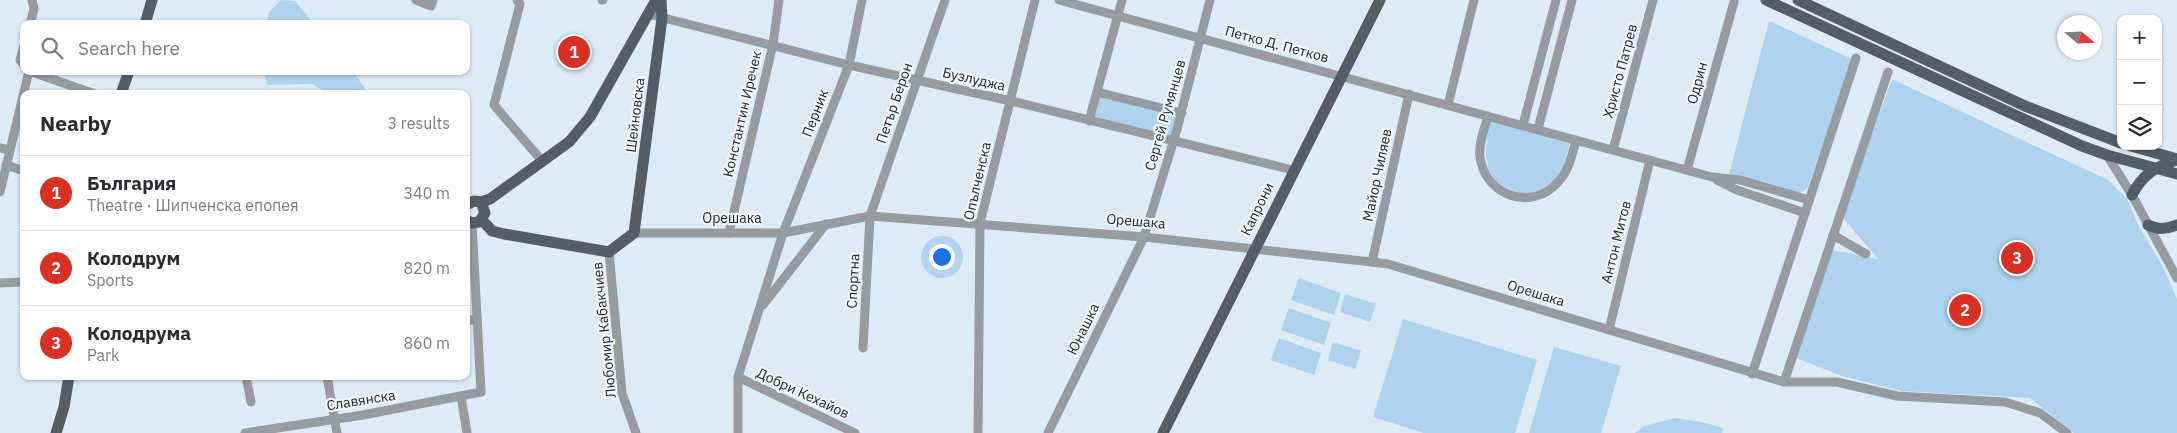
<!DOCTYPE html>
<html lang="en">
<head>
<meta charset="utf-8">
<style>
  body { margin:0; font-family:"IBM Plex Sans",sans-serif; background:#f7f7f7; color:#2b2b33 }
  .controls { position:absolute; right:15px; top:15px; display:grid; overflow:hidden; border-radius:10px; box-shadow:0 1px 4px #0004 }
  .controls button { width:45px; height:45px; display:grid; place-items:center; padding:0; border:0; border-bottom:1px solid #e1e1e2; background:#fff; color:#2b2b33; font:25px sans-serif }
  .compass { position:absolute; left:2057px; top:15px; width:45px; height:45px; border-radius:50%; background:#fff; box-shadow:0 1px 4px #0004; rotate:109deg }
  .you { position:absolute; left:941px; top:256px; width:18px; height:18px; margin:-12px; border:4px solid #fff; border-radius:50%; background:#1a73e8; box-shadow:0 0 0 8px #1a73e833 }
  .badge { display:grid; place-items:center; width:32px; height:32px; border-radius:50%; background:#d93025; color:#fff; font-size:16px; font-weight:700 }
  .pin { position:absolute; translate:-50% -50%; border:2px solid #fff; box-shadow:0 1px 5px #0006 }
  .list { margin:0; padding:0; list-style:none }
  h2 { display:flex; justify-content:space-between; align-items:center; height:65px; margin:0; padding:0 20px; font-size:21px }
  h2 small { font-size:16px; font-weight:400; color:#7c7c81 }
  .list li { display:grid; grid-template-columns:32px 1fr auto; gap:15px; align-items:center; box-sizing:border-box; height:75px; padding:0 20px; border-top:1px solid #e1e1e2 }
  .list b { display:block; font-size:19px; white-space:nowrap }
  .list p { margin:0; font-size:16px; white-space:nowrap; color:#7c7c81 }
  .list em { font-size:16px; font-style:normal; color:#7c7c81 }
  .icon { flex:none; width:28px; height:28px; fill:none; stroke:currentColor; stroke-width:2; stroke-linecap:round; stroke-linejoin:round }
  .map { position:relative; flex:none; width:2177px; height:433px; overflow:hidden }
  .search { position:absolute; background:#fff; box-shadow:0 1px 4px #0004; left:20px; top:20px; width:450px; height:55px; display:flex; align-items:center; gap:12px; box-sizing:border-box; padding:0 18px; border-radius:10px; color:#7c7c81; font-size:19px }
  .panel { position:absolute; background:#fff; box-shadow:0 1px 4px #0004; left:20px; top:90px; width:450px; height:290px; border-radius:10px }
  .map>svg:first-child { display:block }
</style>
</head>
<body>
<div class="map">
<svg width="2177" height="433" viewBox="0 0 2177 433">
  <rect width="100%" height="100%" fill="#ddebf7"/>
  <g fill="#afd2ed">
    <polygon points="281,0 295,1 314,24 266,24 269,12"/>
    <polygon points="1769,21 1852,59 1808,187 1799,194 1729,174"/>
    <polygon points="264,71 353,71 369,94 329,94 312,84 267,85"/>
    <polygon points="1892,79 2108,180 2127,199 2139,227 2162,265 2177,299 2177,433 2074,433 2030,398 1901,391 1842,376 1796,358 1832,250 1878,259 1842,217"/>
    <polygon points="1101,95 1177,114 1170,138 1094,120"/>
    <path d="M1491,119L1570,141C1563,174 1560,178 1531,196C1483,188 1481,161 1491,119Z"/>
    <polygon points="1299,278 1341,293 1334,315 1291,300"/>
    <polygon points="1345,294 1376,304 1370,322 1340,312"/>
    <polygon points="1289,308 1331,323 1324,345 1281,330"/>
    <polygon points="1403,319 1537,360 1515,433 1424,433 1373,417"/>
    <polygon points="1279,338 1321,353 1314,375 1271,360"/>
    <polygon points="1333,342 1361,351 1355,369 1328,360"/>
    <polygon points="1554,347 1621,366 1601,433 1529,433"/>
    <polygon points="1675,418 1706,423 1723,428 1722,433 1635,433 1644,426"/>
  </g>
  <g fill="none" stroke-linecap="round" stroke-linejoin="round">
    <g stroke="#969ca1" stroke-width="9">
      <polyline points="416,0 431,6 433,0"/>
      <polyline points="517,0 520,4 494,105 543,162"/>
      <polyline points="602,0 603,0"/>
      <polyline points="1059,0 1712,177 1740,180 1809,200"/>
      <polyline points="648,14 849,65 1011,101 1293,170"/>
      <polyline points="30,24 34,9 32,0"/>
      <polyline points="24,46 20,60 24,65"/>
      <polyline points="29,71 95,94"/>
      <polyline points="1097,92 1182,113"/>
      <polyline points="1448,105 1474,0"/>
      <path d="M1488,116C1485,128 1478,144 1480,157C1485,196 1532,212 1558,182C1569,171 1572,155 1576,140"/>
      <polyline points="1089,121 1122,0"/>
      <polyline points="1523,125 1556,0"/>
      <polyline points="1538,129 1572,0"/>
      <polyline points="0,148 10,150"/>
      <polyline points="1613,150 1653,0"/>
      <polyline points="2107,155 2132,195 2177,278"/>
      <polyline points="6,165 24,171"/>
      <polyline points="1687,170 1734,2"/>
      <polyline points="1717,180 1737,190 1805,213"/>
      <polyline points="0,192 29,71"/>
      <polyline points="634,233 783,233 870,216 1144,237 1372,262 1388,264 1784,382 1837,382 1897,396 2005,402 2040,413 2067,433"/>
      <polyline points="729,233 773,44 779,0"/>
      <polyline points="1833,235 1866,254"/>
      <polyline points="609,252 622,393 636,433"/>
      <polyline points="1372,262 1409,94"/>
      <polyline points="0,283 24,282"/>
      <polyline points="763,305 826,224"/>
      <polyline points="466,321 477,319"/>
      <polyline points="1609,330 1650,160"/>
      <polyline points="863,348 870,216 945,0"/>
      <polyline points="1752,374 1856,58"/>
      <polyline points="246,376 251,402"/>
      <polyline points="327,376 337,433"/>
      <polyline points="738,377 855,433"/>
      <polyline points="1784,382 1888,72"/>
      <polyline points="461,396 467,433"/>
      <polyline points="245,433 363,415 481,392 472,223"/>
      <polyline points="738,433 738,377 783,233 849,65 862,0"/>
      <polyline points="978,433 980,223 1035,0"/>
      <polyline points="1048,433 1144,237 1176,133 1210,0"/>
    </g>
    <g stroke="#535e66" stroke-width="11">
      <polyline points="1766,0 2082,146 2107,155 2177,174"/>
      <polyline points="1798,0 2025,106 2121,143"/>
      <polyline points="145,24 152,0"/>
      <polyline points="121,94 129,71"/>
      <polyline points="2131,146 2177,159"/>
      <path d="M2132,195C2142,175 2156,166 2177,160"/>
      <polyline points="481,202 490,199 569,142 590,117 656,0"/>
      <polyline points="466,205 474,201 481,202 485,213 479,222 472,223 466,220"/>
      <polyline points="482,220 492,231 504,234 609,252 634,233 662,18 661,0"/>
      <path d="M2148,225C2159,230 2166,229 2177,225"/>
      <polyline points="56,433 64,407 69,376"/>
      <polyline points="1163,433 1380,0"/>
    </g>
  </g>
  <g text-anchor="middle" stroke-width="4.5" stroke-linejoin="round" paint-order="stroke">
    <g font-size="14" fill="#20262a" stroke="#eff7fe">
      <text transform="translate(1277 44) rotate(15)" y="5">Петко Д. Петков</text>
      <text transform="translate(1620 71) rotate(-75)" y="5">Христо Патрев</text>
      <text transform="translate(974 79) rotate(13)" y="5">Бузлуджа</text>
      <text transform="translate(1697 83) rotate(-75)" y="5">Одрин</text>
      <text transform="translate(894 103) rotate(-71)" y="5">Петър Берон</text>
      <text transform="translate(815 113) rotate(-69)" y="5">Перник</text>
      <text transform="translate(742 114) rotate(-77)" y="5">Константин Иречек</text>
      <text transform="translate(635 115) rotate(-83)" y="5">Шейновска</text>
      <text transform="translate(1165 115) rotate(-74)" y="5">Сергей Румянцев</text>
      <text transform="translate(1377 175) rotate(-78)" y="5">Майор Чиляев</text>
      <text transform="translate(977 181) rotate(-77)" y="5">Опълченска</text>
      <text transform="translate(1257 209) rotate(-64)" y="5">Капрони</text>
      <text x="732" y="223">Орешака</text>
      <text transform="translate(1136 221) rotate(5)" y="5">Орешака</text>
      <text transform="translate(1616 242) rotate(-76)" y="5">Антон Митов</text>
      <text transform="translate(853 281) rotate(-87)" y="5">Спортна</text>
      <text transform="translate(1536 293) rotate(17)" y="5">Орешака</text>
      <text transform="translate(1083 329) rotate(-64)" y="5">Юнашка</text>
      <text transform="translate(604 330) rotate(-96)" y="5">Любомир Кабакчиев</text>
      <text transform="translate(803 393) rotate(25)" y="5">Добри Кехайов</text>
      <text transform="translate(361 400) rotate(-9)" y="5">Славянска</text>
    </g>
  </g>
</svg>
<div class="controls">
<button>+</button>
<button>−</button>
<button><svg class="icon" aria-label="layers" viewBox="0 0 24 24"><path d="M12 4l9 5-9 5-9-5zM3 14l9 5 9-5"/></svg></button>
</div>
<svg class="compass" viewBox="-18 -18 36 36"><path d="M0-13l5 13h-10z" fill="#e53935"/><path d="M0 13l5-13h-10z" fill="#7c7c81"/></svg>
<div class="you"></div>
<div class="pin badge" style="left:574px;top:52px">1</div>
<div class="pin badge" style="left:1965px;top:310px">2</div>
<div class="pin badge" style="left:2017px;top:258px">3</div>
<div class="search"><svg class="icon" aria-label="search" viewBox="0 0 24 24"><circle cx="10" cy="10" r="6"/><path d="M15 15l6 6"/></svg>Search here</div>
<section class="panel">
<h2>Nearby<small>3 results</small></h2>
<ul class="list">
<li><span class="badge">1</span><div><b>България</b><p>Theatre · Шипченска епопея</p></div><em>340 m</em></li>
<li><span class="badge">2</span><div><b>Колодрум</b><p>Sports</p></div><em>820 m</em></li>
<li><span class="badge">3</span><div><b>Колодрума</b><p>Park</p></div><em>860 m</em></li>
</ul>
</section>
</div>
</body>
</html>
